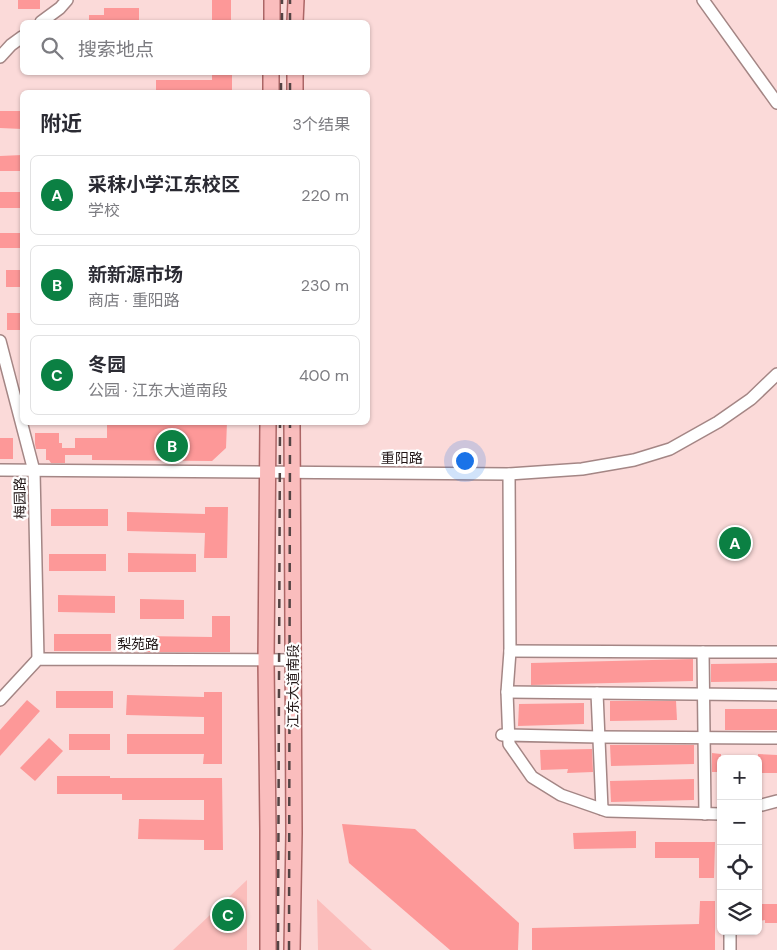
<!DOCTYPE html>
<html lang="zh">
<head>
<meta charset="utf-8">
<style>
  body { margin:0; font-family:"DM Sans","Noto Sans SC",sans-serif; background:#f7f7f7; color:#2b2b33 }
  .controls { position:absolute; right:15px; bottom:15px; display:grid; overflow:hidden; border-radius:8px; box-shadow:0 1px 4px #0004 }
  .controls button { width:45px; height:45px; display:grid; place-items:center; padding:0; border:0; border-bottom:1px solid #e1e1e2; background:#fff; color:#2b2b33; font:25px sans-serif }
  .you { position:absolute; left:464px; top:460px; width:18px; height:18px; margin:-12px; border:4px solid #fff; border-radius:50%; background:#1a73e8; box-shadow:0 0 0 8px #1a73e833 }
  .badge { display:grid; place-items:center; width:32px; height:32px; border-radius:50%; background:#0b8043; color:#fff; font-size:16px; font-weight:700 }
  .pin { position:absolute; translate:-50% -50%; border:2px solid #fff; box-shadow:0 1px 5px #0006 }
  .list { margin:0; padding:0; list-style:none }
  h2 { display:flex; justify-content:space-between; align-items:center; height:65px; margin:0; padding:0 20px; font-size:21px }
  h2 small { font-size:16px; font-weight:400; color:#7c7c81 }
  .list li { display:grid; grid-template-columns:32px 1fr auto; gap:15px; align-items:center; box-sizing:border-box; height:80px; margin:0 10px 10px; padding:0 10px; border:1px solid #e1e1e2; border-radius:8px }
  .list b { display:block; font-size:19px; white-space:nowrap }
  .list p { margin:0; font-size:16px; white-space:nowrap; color:#7c7c81 }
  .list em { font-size:16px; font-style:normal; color:#7c7c81 }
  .icon { flex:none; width:28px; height:28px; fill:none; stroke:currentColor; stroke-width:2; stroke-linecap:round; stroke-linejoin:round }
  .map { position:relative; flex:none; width:777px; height:950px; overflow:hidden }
  .search { position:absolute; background:#fff; box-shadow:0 1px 4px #0004; left:20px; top:20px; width:350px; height:55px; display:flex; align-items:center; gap:12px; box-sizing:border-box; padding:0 18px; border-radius:8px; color:#7c7c81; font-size:19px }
  .panel { position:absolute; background:#fff; box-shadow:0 1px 4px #0004; left:20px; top:90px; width:350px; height:335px; border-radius:8px }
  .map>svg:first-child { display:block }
</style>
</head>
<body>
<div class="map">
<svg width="777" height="950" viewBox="0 0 777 950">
  <rect width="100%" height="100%" fill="#fbdad9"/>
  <g fill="#fbbdbb">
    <polygon points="247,880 247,950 173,950"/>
    <polygon points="317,899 372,950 318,950"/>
  </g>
  <g fill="#fd9898">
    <rect x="18" y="0" width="22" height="9"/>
    <rect x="212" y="0" width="19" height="22"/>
    <polygon points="104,8 139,8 139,22 89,22 89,15 104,15"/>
    <polygon points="212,72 232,72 232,92 156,92 156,80 212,80"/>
    <polygon points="0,111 22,111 22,129 0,128"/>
    <polygon points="22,155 22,171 0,171 0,156"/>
    <rect x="0" y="192" width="22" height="16"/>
    <rect x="0" y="233" width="22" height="15"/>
    <rect x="6" y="270" width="16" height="17"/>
    <rect x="7" y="313" width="15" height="17"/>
    <polygon points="107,422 227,422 226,448 212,461 92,460 92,455 65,455 65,463 51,463 49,460 46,460 46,449 36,449 35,444 35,433 59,433 59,443 62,443 62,448 75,448 75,438 107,438"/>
    <rect x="0" y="438" width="13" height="21"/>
    <polygon points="205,507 228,507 227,558 204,558 205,533 127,531 127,512 205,514"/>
    <rect x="51" y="509" width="57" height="17"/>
    <polygon points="128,553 196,554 196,572 128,572"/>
    <rect x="49" y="554" width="57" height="17"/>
    <polygon points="58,595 115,596 115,613 58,612"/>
    <polygon points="140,599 184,600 184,619 140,619"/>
    <polygon points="212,616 230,616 230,652 140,652 140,636 212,637"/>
    <rect x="54" y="634" width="57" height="17"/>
    <polygon points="693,659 693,681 531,685 531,663"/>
    <polygon points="777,663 777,681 711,682 711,664"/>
    <rect x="56" y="691" width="57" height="17"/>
    <polygon points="204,692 222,692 222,764 203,764 204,754 127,754 127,734 204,734 204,717 126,715 127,695 204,697"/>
    <polygon points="27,700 40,711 0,756 0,730"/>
    <polygon points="610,701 676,701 677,720 610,721"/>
    <polygon points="584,703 584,724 518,726 519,704"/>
    <rect x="725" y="709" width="52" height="21"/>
    <rect x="69" y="734" width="41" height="16"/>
    <polygon points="49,738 63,751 35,781 20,768"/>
    <polygon points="610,745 694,745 694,764 611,766"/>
    <polygon points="592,749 593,772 567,773 568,769 541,770 540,750"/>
    <polygon points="712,753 721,754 721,772 712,772"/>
    <polygon points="758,754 777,755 777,773 758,773"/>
    <polygon points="57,776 110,776 110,778 222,778 223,850 204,850 204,840 138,839 139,819 204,820 204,800 122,800 122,794 57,794"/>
    <polygon points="694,779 694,800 611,802 610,781"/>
    <polygon points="342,824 415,829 519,923 518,950 450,950 349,863"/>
    <polygon points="636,831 636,848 574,849 573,833"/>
    <polygon points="655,842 715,842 714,878 699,878 699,858 655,858"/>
    <polygon points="700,901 715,901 715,950 532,950 532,928 699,924"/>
    <polygon points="758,904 777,904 777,923 765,923 765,920 758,921"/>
  </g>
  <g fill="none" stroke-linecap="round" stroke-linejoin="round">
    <g stroke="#a48685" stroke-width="14">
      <g id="minor">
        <polyline points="703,0 777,103"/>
        <polyline points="41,22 60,8 67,0"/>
        <polyline points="0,57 11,45 22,37"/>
        <polyline points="0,341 34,471 38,659"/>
        <polyline points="0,470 509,474 582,469 634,460 670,449 718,422 751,399 777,374"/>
        <polyline points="509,474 510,651 507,692 509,744 532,777 561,795 607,811 721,814"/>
        <polyline points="510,651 703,652 705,814"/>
        <polyline points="703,652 777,652"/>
        <polyline points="507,692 597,693 602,809"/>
        <polyline points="597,693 777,695"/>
        <polyline points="0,700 38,659 293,660"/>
        <polyline points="502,735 599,737 777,738"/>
        <polyline points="758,806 777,801"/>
        <polyline points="730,950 730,931"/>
      </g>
    </g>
    <g stroke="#ac6666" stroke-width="18">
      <g id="major">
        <polyline points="272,22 272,0"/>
        <polyline points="295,22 296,0"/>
        <polyline points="271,92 271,72"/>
        <polyline points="295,92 295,72"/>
        <polyline points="268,950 268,830 266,661 268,422"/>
        <polyline points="292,950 294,833 292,422"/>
      </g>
    </g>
    <use href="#minor" stroke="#fff" stroke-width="11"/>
    <use href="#major" stroke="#fabdbd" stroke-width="15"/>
    <g stroke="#544444" stroke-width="2.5" stroke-dasharray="9 9" stroke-linecap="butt">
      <polyline points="282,22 282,0"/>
      <polyline points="290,22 290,0"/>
      <polyline points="281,92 281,72"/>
      <polyline points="290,92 290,72"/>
      <polyline points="278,950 280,422"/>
      <polyline points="289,950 290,422"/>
    </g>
  </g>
  <g text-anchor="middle" stroke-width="4.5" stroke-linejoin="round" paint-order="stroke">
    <g font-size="14" fill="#221717" stroke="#fff">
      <text x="402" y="463">重阳路</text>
      <text transform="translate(20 498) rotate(-91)" y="5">梅园路</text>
      <text x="138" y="649">梨苑路</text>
      <text transform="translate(293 686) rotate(-90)" y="5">江东大道南段</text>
    </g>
  </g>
</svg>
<div class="controls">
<button>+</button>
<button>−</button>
<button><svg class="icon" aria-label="locate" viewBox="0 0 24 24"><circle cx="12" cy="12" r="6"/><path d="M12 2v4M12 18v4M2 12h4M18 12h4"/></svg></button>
<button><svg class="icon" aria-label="layers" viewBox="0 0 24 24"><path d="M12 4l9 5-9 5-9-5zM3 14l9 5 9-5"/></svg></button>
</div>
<div class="you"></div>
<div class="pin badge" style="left:735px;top:543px">A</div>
<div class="pin badge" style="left:172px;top:446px">B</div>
<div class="pin badge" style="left:228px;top:915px">C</div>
<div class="search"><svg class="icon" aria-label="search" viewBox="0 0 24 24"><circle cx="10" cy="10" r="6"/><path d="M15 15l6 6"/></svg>搜索地点</div>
<section class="panel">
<h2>附近<small>3个结果</small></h2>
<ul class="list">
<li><span class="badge">A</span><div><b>采秣小学江东校区</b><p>学校</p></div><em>220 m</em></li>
<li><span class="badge">B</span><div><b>新新源市场</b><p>商店 · 重阳路</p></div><em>230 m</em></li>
<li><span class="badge">C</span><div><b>冬园</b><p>公园 · 江东大道南段</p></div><em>400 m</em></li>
</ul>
</section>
</div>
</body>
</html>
